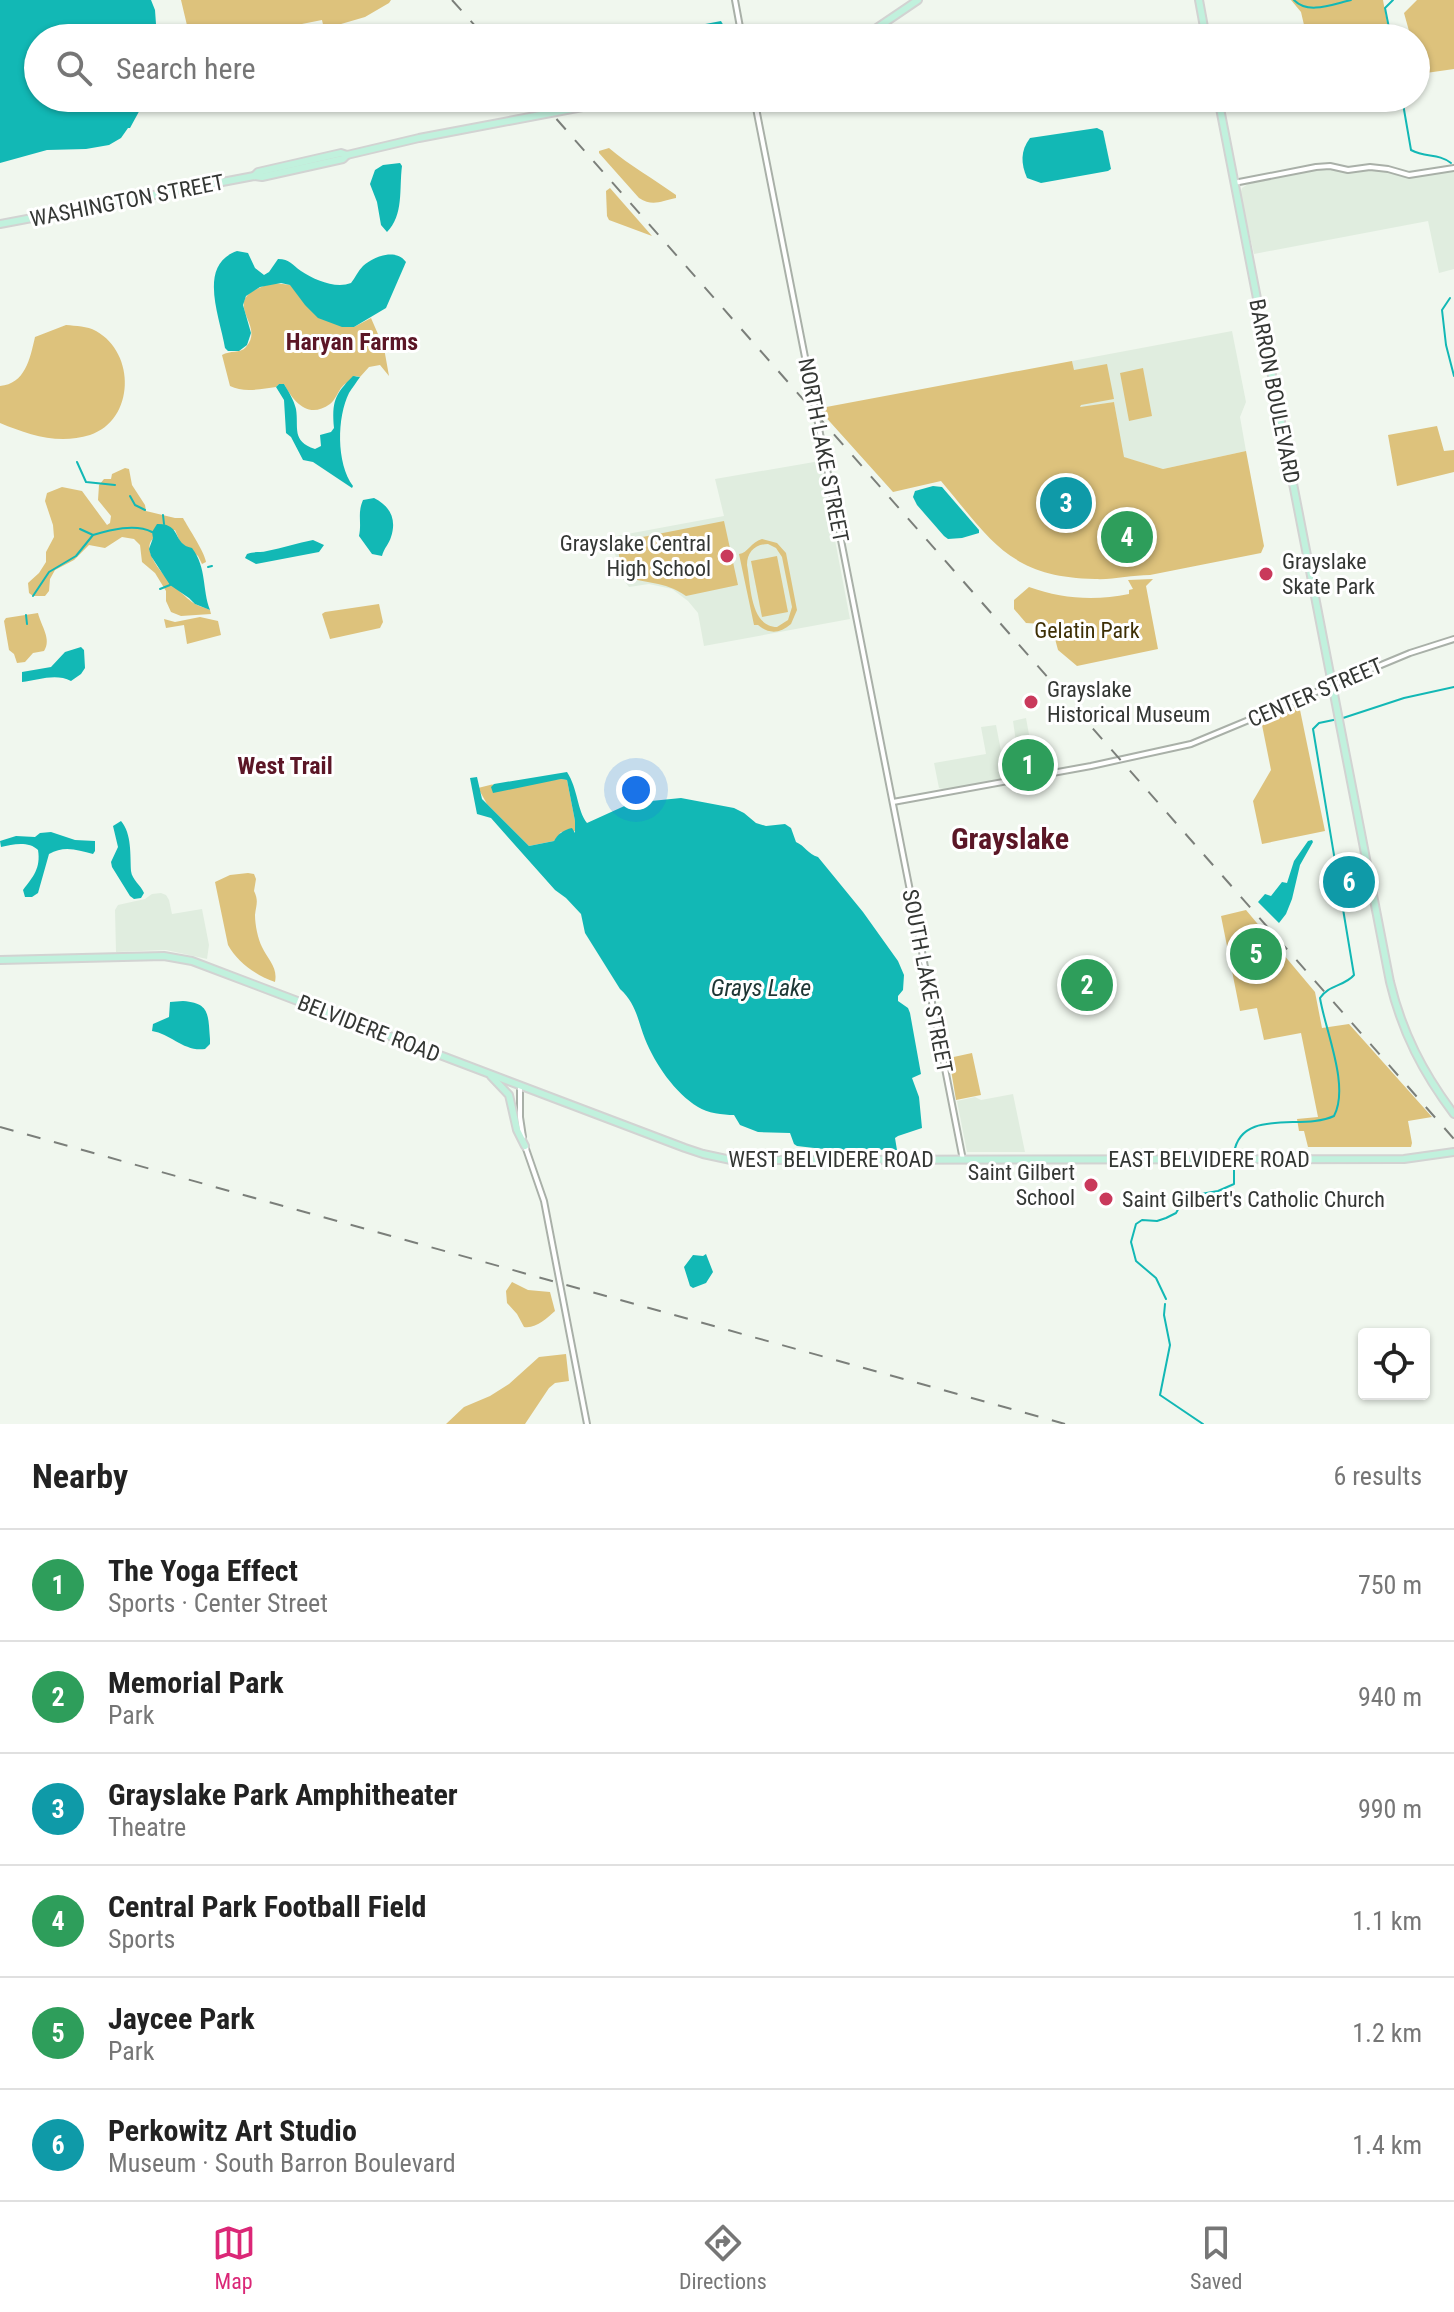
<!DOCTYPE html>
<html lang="en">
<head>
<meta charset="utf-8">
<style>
  body { margin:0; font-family:"Roboto Condensed",sans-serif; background:#f6f6f6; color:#222 }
  .controls { position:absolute; right:24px; bottom:24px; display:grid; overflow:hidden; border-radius:8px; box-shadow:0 2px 6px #0004 }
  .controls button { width:72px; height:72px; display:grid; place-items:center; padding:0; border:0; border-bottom:2px solid #e0e0e0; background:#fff; color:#222; font:40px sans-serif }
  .you { position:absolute; left:636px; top:790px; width:28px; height:28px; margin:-20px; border:6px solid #fff; border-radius:50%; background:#1a73e8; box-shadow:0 0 0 12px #1a73e833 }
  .badge { display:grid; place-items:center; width:52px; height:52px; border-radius:50%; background:#db2777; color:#fff; font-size:26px; font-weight:700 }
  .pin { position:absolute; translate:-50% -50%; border:4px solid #fff; box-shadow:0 2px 8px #0006 }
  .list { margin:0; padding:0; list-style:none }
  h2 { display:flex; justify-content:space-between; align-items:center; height:104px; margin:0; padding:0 32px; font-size:34px }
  h2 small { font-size:26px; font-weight:400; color:#767676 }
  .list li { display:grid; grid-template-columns:52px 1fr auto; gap:24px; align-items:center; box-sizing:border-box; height:112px; padding:0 32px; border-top:2px solid #e0e0e0 }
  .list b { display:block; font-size:30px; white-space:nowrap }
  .list p { margin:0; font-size:26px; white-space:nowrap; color:#767676 }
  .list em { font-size:26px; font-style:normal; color:#767676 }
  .icon { flex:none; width:44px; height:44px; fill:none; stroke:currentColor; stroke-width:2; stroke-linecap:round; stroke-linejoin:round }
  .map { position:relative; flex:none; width:1454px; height:1424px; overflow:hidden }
  .search { position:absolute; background:#fff; box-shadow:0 2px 6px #0004; left:24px; right:24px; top:24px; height:88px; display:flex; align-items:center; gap:20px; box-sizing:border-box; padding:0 28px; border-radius:44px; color:#767676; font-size:30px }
  .sheet { height:776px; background:#fff }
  nav { display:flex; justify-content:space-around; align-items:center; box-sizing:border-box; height:112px; border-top:2px solid #e0e0e0; background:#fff; font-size:22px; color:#767676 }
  nav a { display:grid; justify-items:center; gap:4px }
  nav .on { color:#db2777 }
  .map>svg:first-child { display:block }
</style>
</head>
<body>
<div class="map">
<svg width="1454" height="1424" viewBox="0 0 1454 1424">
  <rect width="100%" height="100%" fill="#f0f7ee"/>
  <g fill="#e0eddf">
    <polygon points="1318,168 1353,173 1371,170 1385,171 1413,177 1454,170 1454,269 1439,273 1428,221 1254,254 1240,194 1242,188 1248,184"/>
    <polygon points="1232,331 1246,402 1240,417 1246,451 1163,469 1123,457 1114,402 1080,408 1072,361"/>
    <polygon points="820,461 850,619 704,646 698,613 688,601 672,589 649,584 629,587 620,575 611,537 724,516 715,479"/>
    <polygon points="1026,718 1036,773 946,790 939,788 934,763 986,754 981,727 996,725 1001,751 1017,749 1013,721"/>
    <polygon points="161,893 166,895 169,900 172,914 202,909 209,945 207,959 166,950 116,952 115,910 118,905 145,899 152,894"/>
    <polygon points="1013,1094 1025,1152 967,1152 957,1101 975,1097 981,1100"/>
  </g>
  <g fill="#ddc27c" fill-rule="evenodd">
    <polygon points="181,0 391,0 389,3 365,17 324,29 322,20 231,38 190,38"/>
    <polygon points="1291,0 1383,0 1389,34 1368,38 1307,38 1301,12"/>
    <polygon points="1417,0 1454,0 1454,69 1419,74 1416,70 1416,38 1411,38 1404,13"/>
    <path d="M609,148C630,166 654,179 676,195V198C661,201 653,207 639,198L599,153V151Z"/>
    <polygon points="610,188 652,236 609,220 607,216 606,191"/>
    <path d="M274,283L291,285C313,315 317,320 354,327L371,318L384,348L389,376L380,365L369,367L360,377L356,376C351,380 345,383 341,388C337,394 335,400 330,404C308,420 293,401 284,384H279L276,387C262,389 243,393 230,386L222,355C230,350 240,354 246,347C268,323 212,299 274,283Z"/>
    <path d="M66,325C76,326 87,326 96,331C136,353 135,420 90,435C58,445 29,435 0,423V386C25,384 30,359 35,337Z"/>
    <path d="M1072,361L1074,370L1107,364L1114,399L1081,405L1080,407L1114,402L1124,457L1163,469L1246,451L1264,546L1261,553L1150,575C1131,575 1113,580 1095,579C1009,577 991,540 941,481L893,492L822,413L821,408Z"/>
    <polygon points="1143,368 1152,416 1129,421 1120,373"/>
    <polygon points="1437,426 1444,451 1454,450 1454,472 1397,486 1388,435"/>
    <path d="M125,468L129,469L132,485L145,505L146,511L175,518H183C188,527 205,553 206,562L202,564L198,556L180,542L175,530C169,532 155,535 151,541C141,558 181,593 192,602C197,606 204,607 210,610L211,614L181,616L171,612L166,601V591L155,573L142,562L140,545L134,539L122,537L105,548L89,545L74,560L55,570L50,579L49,591L45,596H33L29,593L28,583L39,573L46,562V552L54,537L53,525L45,501L47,493L62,487L82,491L107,525L110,523L111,516L98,500L99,485L104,479H111L112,474Z"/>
    <path d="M724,521L738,585L686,596C664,580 645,585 622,575L617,542Z"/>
    <path d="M762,539L777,543L786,553L797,610L791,624C780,634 768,634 758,625H754L739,554C748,553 751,542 762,539ZM768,544L776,548L782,557L792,607L788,620L777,627C750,626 751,586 747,565C747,552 755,544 768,544Z"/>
    <polygon points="777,556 788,612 762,617 751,561"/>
    <path d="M1153,579L1146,586L1158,649L1077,666L1058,650L1054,635L1048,627L1042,624L1026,623L1014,609V600L1029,587C1062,599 1095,601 1129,594V590L1133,589L1128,580Z"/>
    <polygon points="379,604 383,622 380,628 330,639 322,614 325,612"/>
    <path d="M38,613C41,626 52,639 44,651L33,653L25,662L17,663L14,654L9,650L4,621L6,618Z"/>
    <polygon points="200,617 218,621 221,635 187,644 184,625 166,628 164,619 175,622"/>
    <polygon points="1299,705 1325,831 1262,844 1253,801 1271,770 1261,720"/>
    <polygon points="561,779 567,780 577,831 561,832 554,841 529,846 487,804 478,788 494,784 492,785"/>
    <path d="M248,873L254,874L256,879L254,891C259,901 256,905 255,915C255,925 258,939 262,947C268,960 278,967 275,982C257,976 237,962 228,945L215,882L230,875Z"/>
    <polygon points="1246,910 1315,992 1322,1028 1349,1024 1432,1117 1408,1121 1412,1143 1411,1147 1308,1147 1304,1131 1299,1131 1297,1119 1318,1117 1301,1033 1264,1040 1257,1008 1240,1011 1221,916"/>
    <polygon points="1105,963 1112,997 1070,1005 1064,978 1065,973 1070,970"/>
    <polygon points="972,1053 981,1095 956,1100 949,1058"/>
    <path d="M512,1282L528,1290L550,1292L555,1311C547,1318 536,1329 524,1327L517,1314L507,1303L506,1291Z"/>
    <polygon points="566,1354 569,1381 555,1383 549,1388 525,1424 446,1424 464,1407 490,1396 509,1384 539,1357"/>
  </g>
  <g fill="#12b8b5">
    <polygon points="0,0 151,0 155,10 157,38 38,38 38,98 146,98 146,103 142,106 130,128 128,128 121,138 109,145 86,149 47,150 0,163"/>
    <polygon points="721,21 728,33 726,34 708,38 675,38 676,32 679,29"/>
    <path d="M1097,128L1103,131L1111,169L1108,171L1041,183L1027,178C1021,164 1020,151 1030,138Z"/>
    <path d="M400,163L402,166C399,189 404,215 387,232L381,225L377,202L370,184L375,170L383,165Z"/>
    <path d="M237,251L248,253L255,268L264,275L269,272L278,259C290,259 292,265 301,271C314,280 336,289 351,283C355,278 358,271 363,266C374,256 396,248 406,262L386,308L354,327H342L318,318L305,305L290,285L281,283L260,287L246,296L243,305L251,333L247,345L239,351H228L225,348C220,317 197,265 237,251Z"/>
    <path d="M353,376L360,377C356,383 352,388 349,393C337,417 336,463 353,486L352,488L313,462L303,460L291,437L286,433L284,400L276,387L279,384H284C288,391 294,400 296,409C299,428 291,441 315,449L321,446L320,435L331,432L334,428C332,402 334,395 353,376Z"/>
    <polygon points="933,486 942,487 979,530 979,533 962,538 948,539 944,536 917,505 913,497 915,491"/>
    <path d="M374,498C390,506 397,519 391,537C389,544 384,548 382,556L372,554L359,536C362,521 357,514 363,500Z"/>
    <path d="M157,524C182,523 172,544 192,548C207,568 202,589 210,610L195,604L189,598L170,585L151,556L149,549L153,538L152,532Z"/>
    <path d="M313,540L324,545L319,552L256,564L245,558L247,554C254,551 260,553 267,551C282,548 298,543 313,540Z"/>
    <path d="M81,647L84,650L85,668L81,674L71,681C56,673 38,680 22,682V672L51,667L65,652Z"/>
    <path d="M567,772C578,789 577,810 587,823L631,803L681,798L734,808L744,813L756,823L766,826L785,824L791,828L796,842C805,846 808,854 818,857L863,912L898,961L904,975L903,990L898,996V1001L908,1008L910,1013L921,1074L912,1078L919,1097L922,1128L898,1136L895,1138L897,1150C884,1148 871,1152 857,1151C837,1151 817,1148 797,1146L794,1144L790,1133L758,1132L740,1125L734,1115C723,1115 707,1113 698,1107C675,1093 655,1064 645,1039C638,1021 636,1003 620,989L585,933L581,914L566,898L555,890L491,818L477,814L470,778L477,777L482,799L529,846L554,841C558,834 563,830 572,828L575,833V821L567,780L561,779L493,793L491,787L494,784Z"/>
    <path d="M121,821C132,834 130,855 131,871C132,880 141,885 144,893L141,898L134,899L130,896L112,867L111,862L118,847L113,826Z"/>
    <path d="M51,832L75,840L95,841V851L93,854C78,850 64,845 49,854L38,893L32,897H25L23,890C33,877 41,868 38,850C29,841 13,844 1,847L0,841L16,836L35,837L40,833Z"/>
    <polygon points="1312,840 1313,842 1300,865 1292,899 1286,914 1279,923 1258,902 1265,894 1271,896 1282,882 1287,883 1294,861 1308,841"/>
    <path d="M183,1001C210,1003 208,1014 210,1039V1044L205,1049C184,1052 171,1034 152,1031L153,1024L169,1017L170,1002Z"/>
    <polygon points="706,1254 713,1272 706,1283 693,1288 690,1286 684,1267 693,1255 703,1256"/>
  </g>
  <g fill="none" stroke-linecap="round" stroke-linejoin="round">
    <g stroke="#12b8b5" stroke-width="2">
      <path d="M1294,0C1308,15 1333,4 1351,0"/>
      <polyline points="1391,38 1385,8 1393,0"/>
      <path d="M1402,98L1411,150C1426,158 1438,153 1451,163"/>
      <polyline points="1450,298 1442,310 1446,345 1454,376"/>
      <polyline points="77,462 86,482 115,485"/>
      <polyline points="130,496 135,505 145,510"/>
      <polyline points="163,515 164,524"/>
      <polyline points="80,529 93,535"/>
      <polyline points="208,567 212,566"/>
      <polyline points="160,589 170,585"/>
      <path d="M33,596L49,572L76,556L93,535C110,530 135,523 152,532"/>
      <polyline points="26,615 27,624"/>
      <path d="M1234,1153C1241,1107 1303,1131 1334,1116C1350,1086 1325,1030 1320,998C1328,985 1345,986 1354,975L1313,729L1319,723L1343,718L1404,698L1454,687"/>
      <polyline points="1166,1299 1156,1278 1136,1261 1131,1242 1136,1224 1142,1220 1157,1221 1166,1218 1176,1213 1180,1206 1195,1195 1218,1191 1234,1184 1234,1168"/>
      <polyline points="1165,1304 1164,1315 1170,1345 1160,1395 1203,1424"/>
    </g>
    <g stroke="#a9b0a8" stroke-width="8">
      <g id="minor">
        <polyline points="735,0 742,38"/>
        <polyline points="754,98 963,1160"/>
        <polyline points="1234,183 1316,167 1330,166 1348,170 1370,167 1388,169 1409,175 1454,168"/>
        <polyline points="893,802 1091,766 1191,744 1410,653 1454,639"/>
        <polyline points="520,1086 520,1117 523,1137"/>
        <polyline points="525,1146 544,1201 587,1424"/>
      </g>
    </g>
    <g stroke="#d2d3d2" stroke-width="10">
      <g id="major">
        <polyline points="1199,0 1206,38"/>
        <polyline points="862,38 918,0"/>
        <path d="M1218,98L1390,982C1402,1032 1423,1073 1454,1114"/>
        <polyline points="254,176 258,172 341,153 347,155 419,138 630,98"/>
        <polyline points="0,224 254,176 262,177 343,159 347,155"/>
        <polyline points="0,960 164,956 192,961 685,1148 703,1154 731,1160 1404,1159 1454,1152"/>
        <polyline points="491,1076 509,1095 517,1130 525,1146"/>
      </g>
    </g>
    <use href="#minor" stroke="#fff" stroke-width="4"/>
    <use href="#major" stroke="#c1f1dd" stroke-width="6"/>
    <g stroke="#7b7f7a" stroke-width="2" stroke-dasharray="14 14" stroke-linecap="butt">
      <polyline points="452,0 486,38"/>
      <polyline points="538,98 1454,1139"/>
      <polyline points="0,1127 1065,1424"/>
    </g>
  </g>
  <g fill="#c9395b" stroke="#fff" stroke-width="3">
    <circle cx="727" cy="556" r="8"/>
    <circle cx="1266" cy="574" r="8"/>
    <circle cx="1031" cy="702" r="8"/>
    <circle cx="1091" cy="1185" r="8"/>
    <circle cx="1106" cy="1199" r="8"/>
  </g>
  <g text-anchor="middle" stroke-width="6" stroke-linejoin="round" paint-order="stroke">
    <g font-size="22" fill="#343734" stroke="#fff">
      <text transform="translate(127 200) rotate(-11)" y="8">WASHINGTON STREET</text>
      <text transform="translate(1275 391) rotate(79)" y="8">BARRON BOULEVARD</text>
      <text transform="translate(824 450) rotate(79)" y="8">NORTH LAKE STREET</text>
      <text transform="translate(1315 692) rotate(-23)" y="8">CENTER STREET</text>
      <text transform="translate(928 981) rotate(79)" y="8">SOUTH LAKE STREET</text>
      <text transform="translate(369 1028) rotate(21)" y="8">BELVIDERE ROAD</text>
      <text x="831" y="1167">WEST BELVIDERE ROAD</text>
      <text x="1209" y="1167">EAST BELVIDERE ROAD</text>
    </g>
    <g font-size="22" fill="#343734" stroke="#fff" text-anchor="start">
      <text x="711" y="551" text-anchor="end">Grayslake Central<tspan x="711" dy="25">High School</tspan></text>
      <text x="1282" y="569">Grayslake<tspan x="1282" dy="25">Skate Park</tspan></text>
      <text x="1047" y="697">Grayslake<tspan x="1047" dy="25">Historical Museum</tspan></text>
      <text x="1075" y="1180" text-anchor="end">Saint Gilbert<tspan x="1075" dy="25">School</tspan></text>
      <text x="1122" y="1207">Saint Gilbert's Catholic Church</text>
    </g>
    <g font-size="22" fill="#3e2f05" stroke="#fff">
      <text x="1087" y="638">Gelatin Park</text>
    </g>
    <g font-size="24" font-weight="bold" fill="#5b1626" stroke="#fff">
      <text x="352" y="350">Haryan Farms</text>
      <text x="285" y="774">West Trail</text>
    </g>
    <g font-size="24" font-style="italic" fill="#1d3534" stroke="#fff">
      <text x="761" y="996">Grays Lake</text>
    </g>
    <g font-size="30" font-weight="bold" fill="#5b1626" stroke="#fff">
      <text x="1010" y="849">Grayslake</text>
    </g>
  </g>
</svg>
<div class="controls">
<button><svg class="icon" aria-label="locate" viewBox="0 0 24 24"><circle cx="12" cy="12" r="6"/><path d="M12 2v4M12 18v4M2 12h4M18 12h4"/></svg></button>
</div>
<div class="you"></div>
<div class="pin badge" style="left:1028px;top:765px;background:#2e9e5b">1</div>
<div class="pin badge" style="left:1087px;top:985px;background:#2e9e5b">2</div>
<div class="pin badge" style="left:1066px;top:503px;background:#0f9aa8">3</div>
<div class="pin badge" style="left:1127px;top:537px;background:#2e9e5b">4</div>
<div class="pin badge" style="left:1256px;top:954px;background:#2e9e5b">5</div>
<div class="pin badge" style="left:1349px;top:882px;background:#0f9aa8">6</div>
<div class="search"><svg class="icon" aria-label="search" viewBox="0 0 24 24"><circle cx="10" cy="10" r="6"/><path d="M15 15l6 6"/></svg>Search here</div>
</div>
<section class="sheet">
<h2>Nearby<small>6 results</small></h2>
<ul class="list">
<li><span class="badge" style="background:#2e9e5b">1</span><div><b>The Yoga Effect</b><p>Sports · Center Street</p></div><em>750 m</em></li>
<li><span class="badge" style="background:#2e9e5b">2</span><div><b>Memorial Park</b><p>Park</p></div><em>940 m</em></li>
<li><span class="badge" style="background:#0f9aa8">3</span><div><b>Grayslake Park Amphitheater</b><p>Theatre</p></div><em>990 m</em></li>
<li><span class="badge" style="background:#2e9e5b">4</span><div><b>Central Park Football Field</b><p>Sports</p></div><em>1.1 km</em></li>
<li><span class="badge" style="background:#2e9e5b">5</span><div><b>Jaycee Park</b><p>Park</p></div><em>1.2 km</em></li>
<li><span class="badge" style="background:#0f9aa8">6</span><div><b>Perkowitz Art Studio</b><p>Museum · South Barron Boulevard</p></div><em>1.4 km</em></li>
</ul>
</section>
<nav>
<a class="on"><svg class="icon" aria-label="map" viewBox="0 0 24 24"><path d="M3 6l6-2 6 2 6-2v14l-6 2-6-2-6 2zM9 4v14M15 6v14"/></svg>Map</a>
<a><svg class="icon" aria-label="directions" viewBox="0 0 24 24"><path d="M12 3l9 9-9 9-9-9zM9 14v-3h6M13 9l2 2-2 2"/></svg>Directions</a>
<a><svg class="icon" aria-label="saved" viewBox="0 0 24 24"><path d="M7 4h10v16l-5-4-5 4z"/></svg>Saved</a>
</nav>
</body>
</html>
